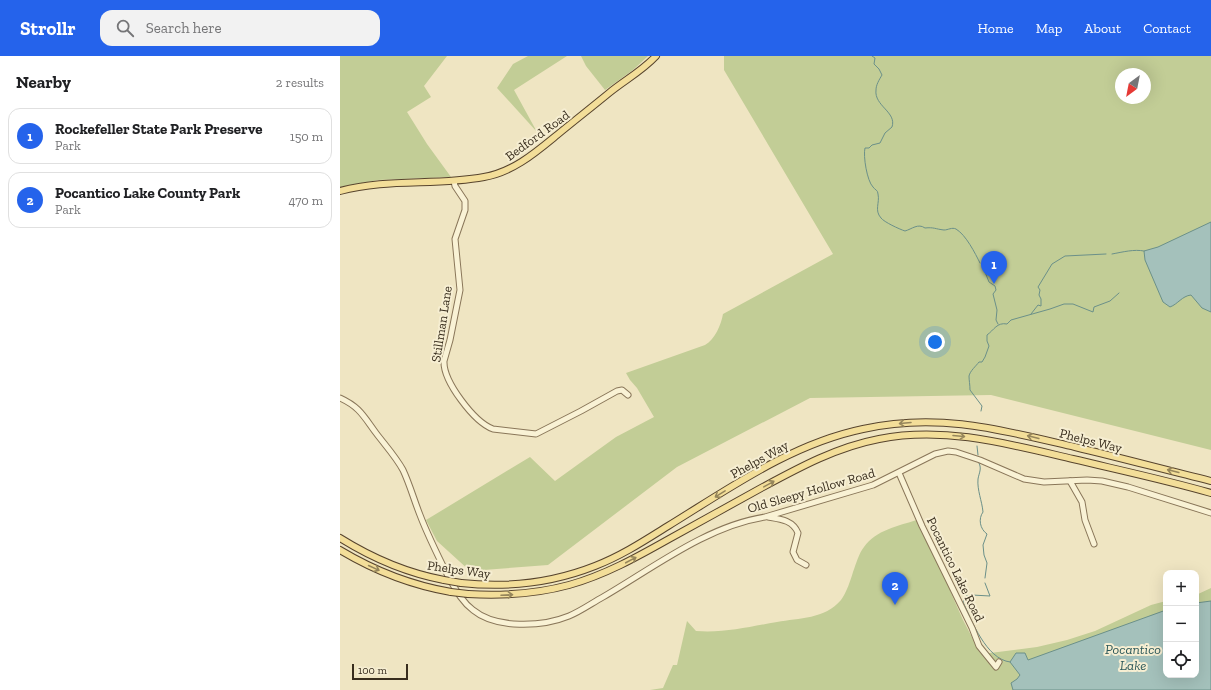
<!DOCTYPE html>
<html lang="en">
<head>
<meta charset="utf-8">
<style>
  body { margin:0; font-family:"Zilla Slab",serif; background:#f2f2f2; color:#202124 }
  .controls { position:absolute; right:12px; bottom:12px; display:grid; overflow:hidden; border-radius:8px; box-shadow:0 4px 16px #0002 }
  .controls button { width:36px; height:36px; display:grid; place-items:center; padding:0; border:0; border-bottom:1px solid #e0e0e0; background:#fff; color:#202124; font:20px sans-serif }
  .compass { position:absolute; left:775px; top:12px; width:36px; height:36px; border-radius:50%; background:#fff; box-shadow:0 4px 16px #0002; rotate:212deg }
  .scale { position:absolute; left:12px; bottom:10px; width:56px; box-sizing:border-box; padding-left:4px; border:2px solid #382d1d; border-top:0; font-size:11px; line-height:14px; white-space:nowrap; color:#382d1d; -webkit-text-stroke:3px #f6eed2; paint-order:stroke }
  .you { position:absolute; left:595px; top:286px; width:14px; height:14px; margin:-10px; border:3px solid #fff; border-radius:50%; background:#1a73e8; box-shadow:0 0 0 6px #1a73e833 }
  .badge { display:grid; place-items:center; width:26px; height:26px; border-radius:50%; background:#2563eb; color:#fff; font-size:13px; font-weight:700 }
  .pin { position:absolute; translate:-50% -33px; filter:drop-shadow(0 1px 2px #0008) }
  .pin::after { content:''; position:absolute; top:21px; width:14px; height:12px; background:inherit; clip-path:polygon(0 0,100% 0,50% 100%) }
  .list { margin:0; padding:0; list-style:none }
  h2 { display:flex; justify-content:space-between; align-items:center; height:52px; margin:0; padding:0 16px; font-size:17px }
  h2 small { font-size:13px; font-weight:400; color:#757577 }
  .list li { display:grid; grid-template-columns:26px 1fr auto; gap:12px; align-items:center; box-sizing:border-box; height:56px; margin:0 8px 8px; padding:0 8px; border:1px solid #e0e0e0; border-radius:12px }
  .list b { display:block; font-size:15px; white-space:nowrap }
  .list p { margin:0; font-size:13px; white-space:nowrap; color:#757577 }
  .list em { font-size:13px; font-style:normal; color:#757577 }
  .icon { flex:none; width:22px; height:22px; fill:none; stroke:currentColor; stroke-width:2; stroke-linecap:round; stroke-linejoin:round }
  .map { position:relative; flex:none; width:871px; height:634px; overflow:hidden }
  header { display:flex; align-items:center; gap:24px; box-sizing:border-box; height:56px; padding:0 20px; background:#2563eb; color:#fff }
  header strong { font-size:19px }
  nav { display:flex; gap:22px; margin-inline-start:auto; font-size:14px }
  .search { width:280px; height:36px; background:#f2f2f2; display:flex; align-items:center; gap:10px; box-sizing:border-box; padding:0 14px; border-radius:12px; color:#757577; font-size:15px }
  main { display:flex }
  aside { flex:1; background:#fff }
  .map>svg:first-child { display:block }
</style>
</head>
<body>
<header>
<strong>Strollr</strong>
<div class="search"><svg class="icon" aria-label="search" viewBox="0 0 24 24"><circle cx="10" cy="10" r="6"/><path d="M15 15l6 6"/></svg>Search here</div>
<nav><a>Home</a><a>Map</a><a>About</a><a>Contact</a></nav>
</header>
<main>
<aside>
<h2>Nearby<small>2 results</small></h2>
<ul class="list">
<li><span class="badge">1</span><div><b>Rockefeller State Park Preserve</b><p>Park</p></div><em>150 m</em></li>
<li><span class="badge">2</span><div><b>Pocantico Lake County Park</b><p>Park</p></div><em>470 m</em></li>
</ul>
</aside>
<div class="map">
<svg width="871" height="634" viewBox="0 0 871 634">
  <rect width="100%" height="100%" fill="#efe5c2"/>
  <g fill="#c2cd96" fill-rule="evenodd">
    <polygon points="0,0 107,0 84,30 91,41 67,56 87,88 111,121 38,124 0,131"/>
    <polygon points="188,0 227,0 174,34 197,76 157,32 173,8"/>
    <polygon points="241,0 308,0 293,14 265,34 246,10"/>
    <path d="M384,0H871V394L651,339L470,342L337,411L208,509L130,515L97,485L86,464L190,401L215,425L276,381L314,361L297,332L290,324L286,317L365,289C375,283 381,269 383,258L493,198L384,14ZM781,18H805V42H781Z"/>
    <path d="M577,464L606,520L611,537L623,564L635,587L642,598L697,591L727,584L755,575L811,549L826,545V619H856V539L871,532V634H310L323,632L333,609H337L347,565L356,575C385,577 408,571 437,566C459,562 485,563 501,544C506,538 511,523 513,516C516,508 519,497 524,491C536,474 558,470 577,464Z"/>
  </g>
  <g fill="#a4c1bb" stroke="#6b9089">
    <path d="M871,166V256L862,252L851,239C842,240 838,248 830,251L823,246L805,204L804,195L818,191Z"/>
    <polygon points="871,545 871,634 673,634 671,627 677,623 680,619 670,606 676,597 685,597 688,604 826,554 826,619 856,619 856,547"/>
  </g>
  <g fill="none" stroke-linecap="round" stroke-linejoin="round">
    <g stroke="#6b9089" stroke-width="1">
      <path d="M532,0L535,2L534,8L539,13L542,19C539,24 536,29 536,34C534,50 557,56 552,71L545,77L540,87L532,89L529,92H525C523,100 527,125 533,131C535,134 538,134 538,138C540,147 534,154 541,162C544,166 559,173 565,175C572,173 578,167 585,172C594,171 595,173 604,174C608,174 612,171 616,173C626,179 635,197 640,207"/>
      <path d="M772,198C783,196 794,193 804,195"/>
      <polyline points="645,216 649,226 655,230 656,234 653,238 657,254 656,264 658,268"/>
      <polyline points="691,258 698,249 701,250 701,243 699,239 700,234 698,231 712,208 725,200 766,198"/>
      <path d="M641,355L642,350L630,334C630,329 629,324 629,320C630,315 636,310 639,306H642L645,301L649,290L647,285V279C654,274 657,266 667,268L671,264L710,253L724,248H733L753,256L754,251L770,245L779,237"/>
      <polyline points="637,390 638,399"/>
      <path d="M639,407C642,413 639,417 638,423C637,434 642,445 643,456C638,463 640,473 647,478L643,489L644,499L647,507L645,522"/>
      <path d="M645,527L650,540L632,539L626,540L623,546C632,565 646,603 670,606"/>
    </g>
    <g stroke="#897659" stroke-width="7">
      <g id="minor">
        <path d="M114,125L115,130L125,145V154L115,183L120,234L110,284L104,305C103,325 134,366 153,373L196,378L241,355L277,335L282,334L288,339"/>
        <path d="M0,342C20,351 24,361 36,377C45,389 56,401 63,414C70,429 74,444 80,459C88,480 98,500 108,520C115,532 121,545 133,554C156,573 202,571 229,560C241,555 252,547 263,541C313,512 367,470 425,461L533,429L595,398L608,395L616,396L640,404L684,423L704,426L747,424L762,425L788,431L871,457"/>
        <polyline points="559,417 582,470 632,572 639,590 656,611 659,606"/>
        <polyline points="730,425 742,446 745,464 754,488"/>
        <path d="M428,461C440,463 453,464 458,477L453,496L457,504L466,509"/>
      </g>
    </g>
    <g stroke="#57442d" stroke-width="8">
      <g id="major">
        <path d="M0,135C47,122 97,130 144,121C173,116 195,97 217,79C234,65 252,51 269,37C285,24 302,15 316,0"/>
        <path d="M0,482C32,502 67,517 104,524"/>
        <path d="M0,494C35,515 71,529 111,536"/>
        <path d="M121,527C167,532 212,527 255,510C281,500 304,485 328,470C390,432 451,388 523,373C599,356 662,374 735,391C781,402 826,414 871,425"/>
        <path d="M128,538C162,540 196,538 229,529C265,519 297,501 329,483C360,466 392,448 423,431C460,411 497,391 539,383C605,370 669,388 733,403C779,414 826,424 871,437"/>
      </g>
    </g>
    <use href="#minor" stroke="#f9f2d5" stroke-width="5"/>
    <use href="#major" stroke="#f3de99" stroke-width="6"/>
    <g stroke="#57442d" stroke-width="8" stroke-linecap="butt">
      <g id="major-bridge">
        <polyline points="104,524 121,527"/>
        <polyline points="111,536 128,538"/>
      </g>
    </g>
    <use href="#major-bridge" stroke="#f3de99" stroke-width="6"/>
  </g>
  <defs><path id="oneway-shaft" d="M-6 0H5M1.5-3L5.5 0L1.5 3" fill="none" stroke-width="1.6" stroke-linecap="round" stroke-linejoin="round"/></defs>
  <g stroke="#96865b">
    <use href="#oneway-shaft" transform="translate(565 367) rotate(175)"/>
    <use href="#oneway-shaft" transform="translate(619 380) rotate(5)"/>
    <use href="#oneway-shaft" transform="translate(693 381) rotate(-166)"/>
    <use href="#oneway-shaft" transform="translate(833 415) rotate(-166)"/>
    <use href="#oneway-shaft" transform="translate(429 428) rotate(-29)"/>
    <use href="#oneway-shaft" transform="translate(380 438) rotate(148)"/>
    <use href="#oneway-shaft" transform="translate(291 504) rotate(-28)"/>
    <use href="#oneway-shaft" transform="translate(34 512) rotate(25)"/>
    <use href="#oneway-shaft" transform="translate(167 539) rotate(-3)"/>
  </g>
  <g text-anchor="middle" stroke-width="4" stroke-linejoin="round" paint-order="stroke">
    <g font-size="13" fill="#382d1d" stroke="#f6eed2">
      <text transform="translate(197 79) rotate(-36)" y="5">Bedford Road</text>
      <text transform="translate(101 268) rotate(-81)" y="5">Stillman Lane</text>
      <text transform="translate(751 384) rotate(14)" y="5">Phelps Way</text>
      <text transform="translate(419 403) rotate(-29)" y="5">Phelps Way</text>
      <text transform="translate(471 434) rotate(-16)" y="5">Old Sleepy Hollow Road</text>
      <text transform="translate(119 513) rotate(8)" y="5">Phelps Way</text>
      <text transform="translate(616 513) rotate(64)" y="5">Pocantico Lake Road</text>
    </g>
    <g font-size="14" font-style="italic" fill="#2c5859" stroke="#f6eed2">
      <text x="793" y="598">Pocantico<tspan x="793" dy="16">Lake</tspan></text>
    </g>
  </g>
</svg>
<div class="controls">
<button>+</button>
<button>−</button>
<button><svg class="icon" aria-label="locate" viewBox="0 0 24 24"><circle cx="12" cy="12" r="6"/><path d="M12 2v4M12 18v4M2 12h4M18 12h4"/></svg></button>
</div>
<svg class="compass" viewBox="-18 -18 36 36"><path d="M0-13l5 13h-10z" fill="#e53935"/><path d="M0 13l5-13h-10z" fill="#757577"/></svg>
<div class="scale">100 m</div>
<div class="you"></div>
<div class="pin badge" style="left:654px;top:228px">1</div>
<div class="pin badge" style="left:555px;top:549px">2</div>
</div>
</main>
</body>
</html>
